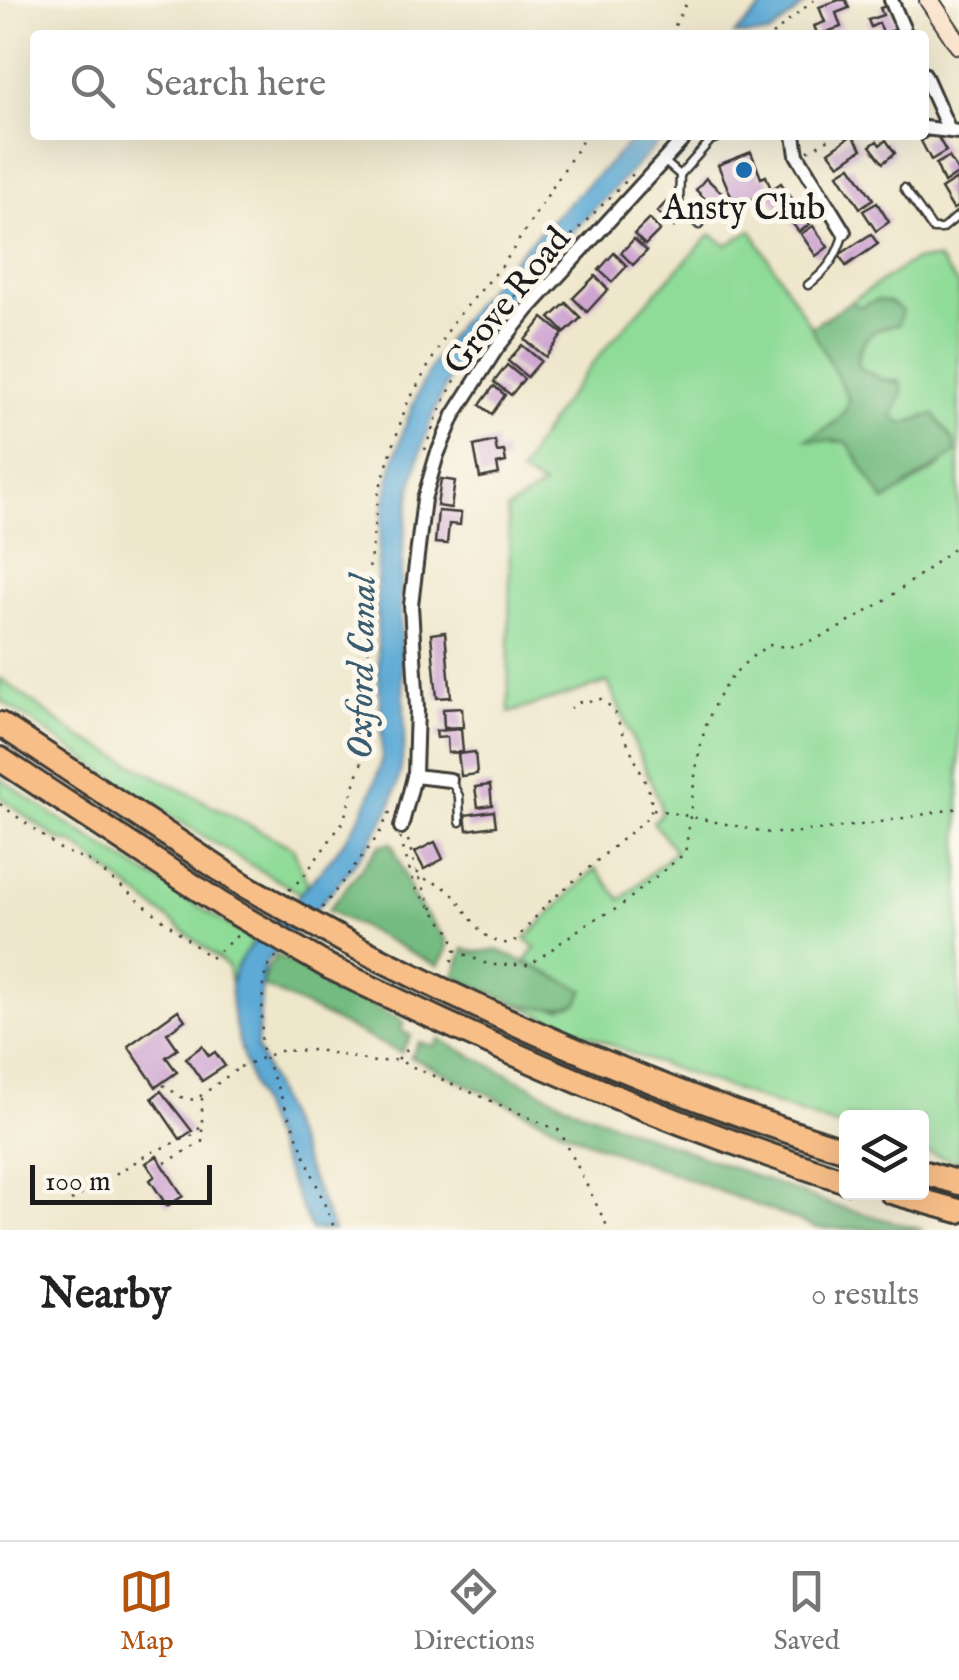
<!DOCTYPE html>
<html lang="en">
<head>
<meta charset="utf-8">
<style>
  body { margin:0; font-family:"IM FELL English",serif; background:#f2f2f2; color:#222 }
  .controls { position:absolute; right:30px; bottom:30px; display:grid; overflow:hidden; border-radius:10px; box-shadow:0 10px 40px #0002 }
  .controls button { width:90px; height:90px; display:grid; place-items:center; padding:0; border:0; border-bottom:2px solid #e0e0e0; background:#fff; color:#222; font:50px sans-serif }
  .scale { position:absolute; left:30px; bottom:25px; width:182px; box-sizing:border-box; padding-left:10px; border:5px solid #1c1c1c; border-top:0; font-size:28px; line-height:35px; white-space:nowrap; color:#1c1c1c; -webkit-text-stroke:8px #fbf7ec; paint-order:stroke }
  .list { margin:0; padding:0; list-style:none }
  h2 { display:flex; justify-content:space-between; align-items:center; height:130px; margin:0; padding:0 40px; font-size:42px }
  h2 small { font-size:32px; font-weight:400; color:#767676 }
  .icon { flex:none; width:55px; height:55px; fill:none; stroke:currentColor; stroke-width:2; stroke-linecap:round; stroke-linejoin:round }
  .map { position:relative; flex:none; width:959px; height:1230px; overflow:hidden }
  .search { position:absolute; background:#fff; box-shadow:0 10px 40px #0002; left:30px; right:30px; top:30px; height:110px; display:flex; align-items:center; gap:25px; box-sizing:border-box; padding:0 35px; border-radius:10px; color:#767676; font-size:38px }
  .sheet { height:310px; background:#fff }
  nav { display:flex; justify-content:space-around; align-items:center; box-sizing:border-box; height:140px; border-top:2px solid #e0e0e0; background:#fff; font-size:28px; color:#767676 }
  nav a { display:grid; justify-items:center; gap:5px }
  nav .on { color:#b45309 }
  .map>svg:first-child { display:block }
</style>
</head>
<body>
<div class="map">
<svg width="959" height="1230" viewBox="0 0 959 1230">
  <rect width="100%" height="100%" fill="#fbf7ec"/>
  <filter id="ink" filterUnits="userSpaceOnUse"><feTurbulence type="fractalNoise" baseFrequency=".01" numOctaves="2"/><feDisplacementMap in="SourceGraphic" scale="20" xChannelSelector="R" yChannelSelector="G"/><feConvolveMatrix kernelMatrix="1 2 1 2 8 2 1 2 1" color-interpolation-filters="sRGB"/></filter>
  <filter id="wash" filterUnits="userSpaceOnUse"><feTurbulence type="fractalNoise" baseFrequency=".0048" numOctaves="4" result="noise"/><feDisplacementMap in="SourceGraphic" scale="40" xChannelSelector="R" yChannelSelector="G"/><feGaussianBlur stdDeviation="2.25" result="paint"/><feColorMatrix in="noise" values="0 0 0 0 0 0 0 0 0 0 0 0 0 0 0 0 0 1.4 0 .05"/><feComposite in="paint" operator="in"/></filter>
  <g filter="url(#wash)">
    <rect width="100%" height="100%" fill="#efe7cc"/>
    <g fill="#8fdb98" stroke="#567c5a" stroke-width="2.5">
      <path d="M751,230L811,327L848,397C848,420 825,427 808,439L847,442L885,501L942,465L924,416L903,424L891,417L902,394L898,381L881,379L858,367C856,336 881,328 902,311C886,299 877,299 859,307L850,302L914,260L938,259L959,286V1162L922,1151V1118H846V1129L640,1057L511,1002L562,1009L583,990L525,962L536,947L525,939L593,871L596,869L621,900L675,851L653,822L661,814L660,803L608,682L509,713C507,644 513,579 507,510L543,486L520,474C566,381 640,310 711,234L727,245Z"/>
      <path d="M0,678L77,735L293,848L308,885L300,893C195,835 98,768 0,700Z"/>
      <polygon points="0,778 47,811 255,942 241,959 231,985 228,967 215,956 73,843 59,840 0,797"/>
    </g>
    <g fill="#73bb80" stroke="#486c4e" stroke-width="2.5">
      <path d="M876,300L890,302L902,311L898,325C873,327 856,340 858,367L881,379L901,383L902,394L892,417L903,424L934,414L953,440L956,453L884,501L847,442L807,439C825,429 848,420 848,397L811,327L850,302L859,307Z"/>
      <polygon points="392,843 414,899 446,940 447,950 438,966 328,910 380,845"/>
      <path d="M464,949L476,952L498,950L584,990L578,1003C537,1019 492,994 454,976Z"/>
      <polygon points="277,955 404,1022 401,1030 411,1036 401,1053 263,986 266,970"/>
      <polygon points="439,1039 576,1109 832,1205 923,1230 817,1228 587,1141 410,1057 419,1042 434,1046"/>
    </g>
    <g fill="#5daad6" stroke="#3c6379" stroke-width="2.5">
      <polygon points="770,0 810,0 769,35 734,35"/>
      <path d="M637,135H666C629,173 592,211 556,249C512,294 466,339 440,398C404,479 399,562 401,649C403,700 411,749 393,799C373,853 308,918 268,959L263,969L257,1048L333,1230H311C289,1181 218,1023 233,976C240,952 263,933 280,915C325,866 368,825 382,757C381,687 373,613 379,543C386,472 409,396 450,336C502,262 574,200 637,135Z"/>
    </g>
    <g id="blocks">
      <g fill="#cea5d1">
        <polygon points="839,0 846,0 849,8 836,13 841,27 818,35 814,26 825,22 819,7"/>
        <polygon points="890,5 897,29 884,34 879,23 871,27 868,20 883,15 880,8"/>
        <polygon points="935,132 946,151 931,160 921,141"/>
        <polygon points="852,135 862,149 839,165 829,152"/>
        <polygon points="886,140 895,153 883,163 870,146 877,141 880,145"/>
        <polygon points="751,152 761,178 766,176 771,189 736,208 718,165"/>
        <polygon points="949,157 959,173 944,183 936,164"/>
        <polygon points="851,166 873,199 860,208 838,174"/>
        <polygon points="706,178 724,195 712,206 696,190"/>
        <polygon points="957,179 959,206 953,209 941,189"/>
        <polygon points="781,183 795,203 781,212 768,192"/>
        <polygon points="670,198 687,213 674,227 657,212"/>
        <polygon points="877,203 889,222 876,231 863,211"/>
        <polygon points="797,206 810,224 799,232 786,215"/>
        <polygon points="649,219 660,230 645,245 634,234"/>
        <polygon points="813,226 828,247 816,256 801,234"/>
        <polygon points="871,234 878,244 846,266 839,255"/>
        <polygon points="634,239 647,251 633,265 621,253"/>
        <polygon points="614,253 627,266 612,282 599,270"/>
        <polygon points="595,276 608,289 587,312 573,298"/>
        <polygon points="566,303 581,318 565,333 550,318"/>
        <polygon points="543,318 563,334 546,357 525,340"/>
        <polygon points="522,345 541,361 527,377 508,361"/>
        <polygon points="507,365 524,379 511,395 494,382"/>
        <polygon points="494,386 505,395 492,414 480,405"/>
        <polygon points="495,441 497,452 504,451 506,462 497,464 499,474 480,478 474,446"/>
        <polygon points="441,479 455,481 451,508 437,506"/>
        <polygon points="438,511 461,513 460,525 449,524 447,544 435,543"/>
        <polygon points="445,632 451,697 437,698 431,634"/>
        <polygon points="462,708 463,727 444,728 443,709"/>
        <polygon points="461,729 463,752 448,753 447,737 437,738 436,731"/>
        <polygon points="475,752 477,774 461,776 458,754"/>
        <polygon points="490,785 492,805 478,807 475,787"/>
        <polygon points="494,811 496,826 467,830 465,815"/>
        <polygon points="435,842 443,859 424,869 415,852"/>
        <polygon points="178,1010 185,1020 167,1033 178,1049 166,1057 177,1072 156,1087 128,1046"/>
        <polygon points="202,1046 209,1056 215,1052 225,1066 202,1081 186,1058"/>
        <polygon points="161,1091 192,1131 180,1139 152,1098"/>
        <polygon points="157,1156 183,1196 167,1206 150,1180 155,1176 146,1163"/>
      </g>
    </g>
  </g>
  <g filter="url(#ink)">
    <use href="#blocks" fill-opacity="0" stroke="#3c3a36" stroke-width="2.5"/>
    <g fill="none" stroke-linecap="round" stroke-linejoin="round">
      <g stroke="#3c3a36" stroke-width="11">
        <g id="service">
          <polyline points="665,162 680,175 711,140 725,135"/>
          <polyline points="680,175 679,204 699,225"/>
          <polyline points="904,188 933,229 942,229 959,215"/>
          <path d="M808,285C828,270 837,257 844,232"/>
          <polyline points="451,781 459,796 460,822"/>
        </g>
      </g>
      <g stroke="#3c3a36" stroke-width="18">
        <g id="minor">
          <polyline points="891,0 906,35"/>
          <polyline points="924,74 949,130"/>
          <polyline points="924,128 959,132"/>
          <polyline points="794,135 797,155 844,232"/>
          <polyline points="414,776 450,780"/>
          <polyline points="401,827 415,773 417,708 411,605 424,499 437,455 454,415 496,349 528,309 687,135"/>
        </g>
      </g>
      <g stroke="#3c3a36" stroke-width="22">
        <polyline id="secondary" points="929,0 959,45"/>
      </g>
      <g stroke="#3c3a36" stroke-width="28">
        <g id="motorway">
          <polyline points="0,724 245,886"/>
          <polyline points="0,759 230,910"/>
          <path d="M346,942C508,1025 672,1096 846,1150"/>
          <path d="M331,968C501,1052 666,1123 846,1181"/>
          <polyline points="922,1172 959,1183"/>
          <polyline points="891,1192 959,1211"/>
        </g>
      </g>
      <g stroke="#3c3a36" stroke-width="2.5" stroke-dasharray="2.5 8" stroke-linecap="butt">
        <polyline points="670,35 688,0"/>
        <polyline points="772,35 814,0"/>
        <polyline points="808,151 836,135"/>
        <path d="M425,450C461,333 555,254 638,169"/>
        <polyline points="0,804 63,851 88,860 211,958 238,935"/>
        <polyline points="653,809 770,833 791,833 870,824 959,808"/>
        <polyline points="400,838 415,887 452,935 455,950 451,964"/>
        <polyline points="408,840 416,871"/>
        <path d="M417,872C425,882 435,881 445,888C470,905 476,947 513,943L548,903L648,817L652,808L650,793L612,708L601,699L580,702L571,708"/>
        <polyline points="419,878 434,911"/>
        <polyline points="289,890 303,877 343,822 374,723 365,603 379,490 406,406 453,322 503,265 586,135"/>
        <polyline points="322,908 378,836 392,808"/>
        <path d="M455,950L489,965H530L589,922L618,908L685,853C698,774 691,693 769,645C776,646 786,647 793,646C839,637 924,575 959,543"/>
        <polyline points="276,957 266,970 263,986 261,1047 335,1230"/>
        <polyline points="279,1051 317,1050 375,1062 397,1060 560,1131 609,1230"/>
        <polyline points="398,1059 411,1046"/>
        <polyline points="163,1085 183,1098 195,1100 240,1067"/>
        <polyline points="165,1163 202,1142 202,1097"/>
        <polyline points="71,1201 150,1153 196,1134 202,1123"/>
      </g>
      <use href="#service" stroke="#fff" stroke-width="6"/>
      <use href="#minor" stroke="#fff" stroke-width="12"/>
      <use href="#secondary" stroke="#fce5cf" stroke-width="18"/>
      <use href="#motorway" stroke="#f7be88" stroke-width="22"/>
      <g stroke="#3c3a36" stroke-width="28" stroke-linecap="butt">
        <g id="motorway-bridge">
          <polyline points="245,886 346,942"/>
          <polyline points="230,910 331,968"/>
        </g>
      </g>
      <polyline stroke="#3c3a36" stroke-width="2.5" stroke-dasharray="2.5 8" stroke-linecap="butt" points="240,1067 279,1051"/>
      <use href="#motorway-bridge" stroke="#f7be88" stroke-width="22"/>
    </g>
  </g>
  <circle fill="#1f6fb2" stroke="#fbf7ec" stroke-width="4" cx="744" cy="170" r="10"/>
  <g text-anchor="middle" stroke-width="10" stroke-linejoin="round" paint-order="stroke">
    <g font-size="35" fill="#1c1c1c" stroke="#fbf7ec">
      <text x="744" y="219">Ansty Club</text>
    </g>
    <g font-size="35" fill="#1c1c1c" stroke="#fbf7ec">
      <text transform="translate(506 300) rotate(-51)" y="12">Grove Road</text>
    </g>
    <g font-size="38" font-style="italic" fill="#395c70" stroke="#fbf7ec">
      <text transform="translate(360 667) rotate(-89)" y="13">Oxford Canal</text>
    </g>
  </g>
</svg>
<div class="controls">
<button><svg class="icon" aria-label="layers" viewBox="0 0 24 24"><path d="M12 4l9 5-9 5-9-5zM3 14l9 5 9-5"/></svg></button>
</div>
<div class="scale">100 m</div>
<div class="search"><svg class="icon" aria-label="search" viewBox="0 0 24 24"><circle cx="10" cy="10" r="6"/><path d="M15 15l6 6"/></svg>Search here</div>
</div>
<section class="sheet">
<h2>Nearby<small>0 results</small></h2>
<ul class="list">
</ul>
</section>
<nav>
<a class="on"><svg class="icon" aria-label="map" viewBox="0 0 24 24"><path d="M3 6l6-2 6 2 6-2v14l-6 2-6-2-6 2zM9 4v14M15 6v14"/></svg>Map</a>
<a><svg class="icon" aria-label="directions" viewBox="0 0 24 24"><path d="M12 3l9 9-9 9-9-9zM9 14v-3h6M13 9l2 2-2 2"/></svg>Directions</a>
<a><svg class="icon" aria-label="saved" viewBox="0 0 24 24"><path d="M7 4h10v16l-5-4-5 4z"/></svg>Saved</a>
</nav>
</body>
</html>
